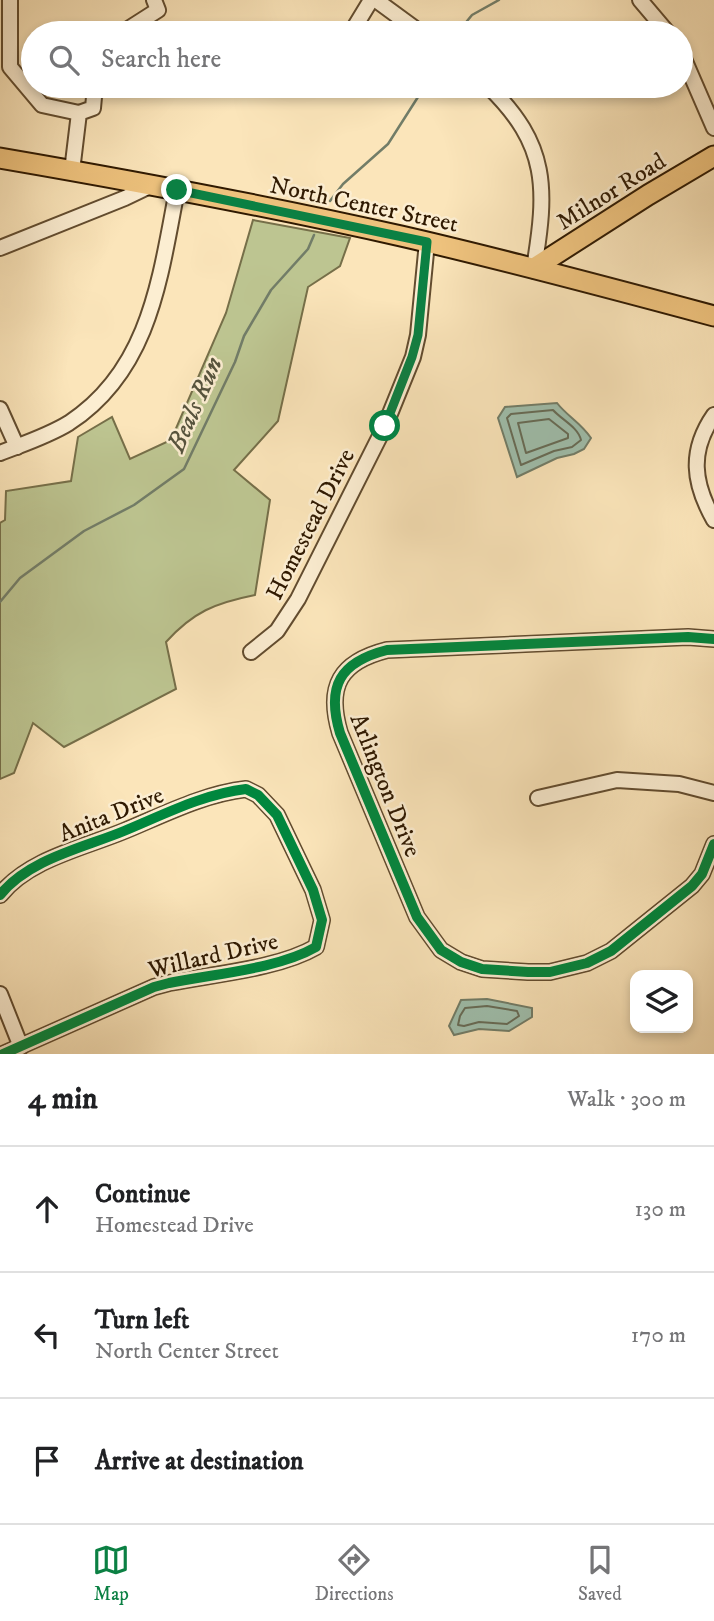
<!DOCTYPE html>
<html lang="en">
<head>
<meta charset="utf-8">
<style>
  body { margin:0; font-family:"IM FELL DW Pica",serif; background:#f6f6f6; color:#202124 }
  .controls { position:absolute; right:21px; bottom:21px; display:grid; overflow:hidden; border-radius:14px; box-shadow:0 4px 10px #0003 }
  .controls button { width:63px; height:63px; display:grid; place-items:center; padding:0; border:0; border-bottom:2px solid #e0e0e0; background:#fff; color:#202124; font:35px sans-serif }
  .stop { position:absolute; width:21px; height:21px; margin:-16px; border:5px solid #0b8043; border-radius:50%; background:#fff }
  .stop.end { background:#0b8043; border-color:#fff; box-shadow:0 2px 7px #0008 }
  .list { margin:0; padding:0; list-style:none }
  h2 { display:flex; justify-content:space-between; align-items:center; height:91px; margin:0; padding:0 28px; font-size:30px }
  h2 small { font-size:23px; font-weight:400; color:#757577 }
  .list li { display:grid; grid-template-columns:46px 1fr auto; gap:21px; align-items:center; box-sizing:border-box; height:126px; padding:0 28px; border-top:2px solid #e0e0e0 }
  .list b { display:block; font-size:26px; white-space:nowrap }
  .list p { margin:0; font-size:23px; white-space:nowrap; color:#757577 }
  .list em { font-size:23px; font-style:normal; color:#757577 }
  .icon { flex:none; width:38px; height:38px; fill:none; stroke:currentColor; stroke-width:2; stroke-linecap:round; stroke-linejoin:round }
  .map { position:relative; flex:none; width:714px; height:1054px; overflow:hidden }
  .search { position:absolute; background:#fff; box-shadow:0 4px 10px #0003; left:21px; right:21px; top:21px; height:77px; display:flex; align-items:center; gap:18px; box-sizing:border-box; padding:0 24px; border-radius:38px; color:#757577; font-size:26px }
  .sheet { height:469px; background:#fff }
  nav { display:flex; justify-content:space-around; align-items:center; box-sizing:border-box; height:98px; border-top:2px solid #e0e0e0; background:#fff; font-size:19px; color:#757577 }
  nav a { display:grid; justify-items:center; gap:4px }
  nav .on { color:#0b8043 }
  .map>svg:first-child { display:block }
</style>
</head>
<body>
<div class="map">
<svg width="714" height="1054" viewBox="0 0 714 1054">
  <rect width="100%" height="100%" fill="#fbe5ba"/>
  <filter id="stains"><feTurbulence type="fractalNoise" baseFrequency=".00286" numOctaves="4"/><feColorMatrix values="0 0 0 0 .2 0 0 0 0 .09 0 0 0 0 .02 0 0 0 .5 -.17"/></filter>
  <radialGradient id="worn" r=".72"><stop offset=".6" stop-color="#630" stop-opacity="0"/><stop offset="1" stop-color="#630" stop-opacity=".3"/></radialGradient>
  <path fill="#bdc591" stroke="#766f49" stroke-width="2" d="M253,220L350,238L340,266L308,287L278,421L234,470L270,500L255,595C215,603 193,612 166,642L176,689L64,747L33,723L14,773L0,779V523L5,520L6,491L71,481L78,437L112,417L130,459L171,440L226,313Z"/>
  <g fill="#9fbfad" stroke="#727d68" stroke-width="2">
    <path d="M557,403C567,416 581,423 591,438L584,449L574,454L557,458L517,477L498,418L505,407Z"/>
    <polygon points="487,999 532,1008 532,1017 509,1031 479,1029 454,1035 449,1026 461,1000"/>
  </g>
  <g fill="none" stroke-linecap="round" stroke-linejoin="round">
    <g stroke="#676c57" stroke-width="2">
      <path d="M553,410C562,420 578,427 581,440L572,447L554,451L521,465L507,418L511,414Z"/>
      <polygon points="549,419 568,434 568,438 526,453 518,423"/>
      <polygon points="487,1006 517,1011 519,1016 507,1024 479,1022 464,1026 458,1025 460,1016 465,1008"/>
    </g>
    <g stroke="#727d68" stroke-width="2.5">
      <polyline points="458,32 472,15 499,0"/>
      <polyline points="330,201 343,184 388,144 425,86"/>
      <polyline points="0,602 20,578 84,531 134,505 184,469 235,362 244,336 271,290 308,249 314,235"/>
    </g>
    <g stroke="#624c2f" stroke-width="18">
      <g id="minor">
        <polyline points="10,0 10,67 42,105 79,113"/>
        <polyline points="376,0 421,33"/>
        <polyline points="640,0 668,33"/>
        <polyline points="122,33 158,10 154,0"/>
        <polyline points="351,33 371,0"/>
        <polyline points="681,52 714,128"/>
        <path d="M488,86C549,145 547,189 534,268"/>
        <polyline points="72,171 79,113 93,108 95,86"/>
        <polyline points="0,248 125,198 150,186"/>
        <polyline points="0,409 17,447"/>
        <path d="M714,415C689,451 693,483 714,520"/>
        <path d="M0,453C23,444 48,436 69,423C150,370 160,278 177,190"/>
        <path d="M714,639L688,637L387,650C340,662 326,686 340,733L417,917L441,950L461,962L482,969L528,972H550L587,963L611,951L692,886L702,874L714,844"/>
        <polyline points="251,652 277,631 298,599 385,426 413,357 418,335 427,242"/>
        <polyline points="538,798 617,780 679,784 714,793"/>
        <path d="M0,895C29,859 83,848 124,831C163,815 203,794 246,789L258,795L277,815L313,890L322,920L316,947C278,969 213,974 169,983L154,987L3,1054"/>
        <polyline points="0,994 21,1047"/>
      </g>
    </g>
    <g stroke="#2f1901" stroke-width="23">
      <g id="major">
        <path d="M0,158C134,181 268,206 401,236C506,260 610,288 714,316"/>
        <polyline points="534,268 648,195 714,156"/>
      </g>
    </g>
    <use href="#minor" stroke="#fceed2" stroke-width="14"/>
    <use href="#major" stroke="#eec27d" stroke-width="19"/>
    <g stroke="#fceed2" stroke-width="15">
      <g id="cycleway">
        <path d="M714,639L688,637L387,650C340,662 326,686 340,733L417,917L441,950L461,962L482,969L528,972H550L587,963L611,951L692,886L702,874L714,844"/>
        <path d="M0,895C29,859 83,848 124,831C163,815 203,794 246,789L258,795L277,815L313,890L322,920L316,947C278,969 213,974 169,983L154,987L3,1054"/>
      </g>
    </g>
    <use href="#cycleway" stroke="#00873e" stroke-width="10"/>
  </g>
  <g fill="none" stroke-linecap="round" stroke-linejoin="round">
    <polyline stroke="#0b8043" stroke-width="9" points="177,190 427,242 418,335 412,357 385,426"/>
  </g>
  <g text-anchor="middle" stroke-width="5" stroke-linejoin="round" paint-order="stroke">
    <g font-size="24" fill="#2f1901" stroke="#fceed2">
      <text transform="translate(611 191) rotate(-32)" y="8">Milnor Road</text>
      <text transform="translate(364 204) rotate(12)" y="8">North Center Street</text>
      <text transform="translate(310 524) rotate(-63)" y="8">Homestead Drive</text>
      <text transform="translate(386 785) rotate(68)" y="8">Arlington Drive</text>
      <text transform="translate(111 814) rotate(-22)" y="8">Anita Drive</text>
      <text transform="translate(213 955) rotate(-13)" y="8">Willard Drive</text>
    </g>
    <g font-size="26" font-style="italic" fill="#56533d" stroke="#fceed2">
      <text transform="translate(194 404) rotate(-66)" y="9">Beals Run</text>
    </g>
  </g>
  <rect width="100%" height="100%" filter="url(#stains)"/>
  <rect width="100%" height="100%" fill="url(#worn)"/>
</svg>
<div class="controls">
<button><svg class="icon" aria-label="layers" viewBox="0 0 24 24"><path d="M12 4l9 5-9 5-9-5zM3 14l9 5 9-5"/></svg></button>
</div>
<div class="stop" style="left:385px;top:426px"></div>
<div class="stop end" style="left:177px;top:190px"></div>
<div class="search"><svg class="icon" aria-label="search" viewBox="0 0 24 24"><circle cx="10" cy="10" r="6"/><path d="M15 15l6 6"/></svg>Search here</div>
</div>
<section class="sheet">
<h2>4 min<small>Walk · 300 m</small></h2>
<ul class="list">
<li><svg class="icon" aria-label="ahead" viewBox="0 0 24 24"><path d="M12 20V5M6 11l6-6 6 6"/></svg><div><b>Continue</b><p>Homestead Drive</p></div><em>130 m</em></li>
<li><svg class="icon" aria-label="left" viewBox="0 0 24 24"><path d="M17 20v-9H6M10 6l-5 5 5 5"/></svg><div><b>Turn left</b><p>North Center Street</p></div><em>170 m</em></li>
<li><svg class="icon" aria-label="arrive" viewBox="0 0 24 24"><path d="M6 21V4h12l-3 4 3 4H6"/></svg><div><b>Arrive at destination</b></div></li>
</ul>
</section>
<nav>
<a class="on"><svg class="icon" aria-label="map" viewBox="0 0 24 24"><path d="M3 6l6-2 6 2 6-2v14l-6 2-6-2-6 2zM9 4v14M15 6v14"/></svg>Map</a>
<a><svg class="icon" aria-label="directions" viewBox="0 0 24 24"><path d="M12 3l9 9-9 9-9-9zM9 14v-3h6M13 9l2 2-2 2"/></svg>Directions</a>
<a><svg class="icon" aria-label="saved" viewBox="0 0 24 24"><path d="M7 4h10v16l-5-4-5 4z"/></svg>Saved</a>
</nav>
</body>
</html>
